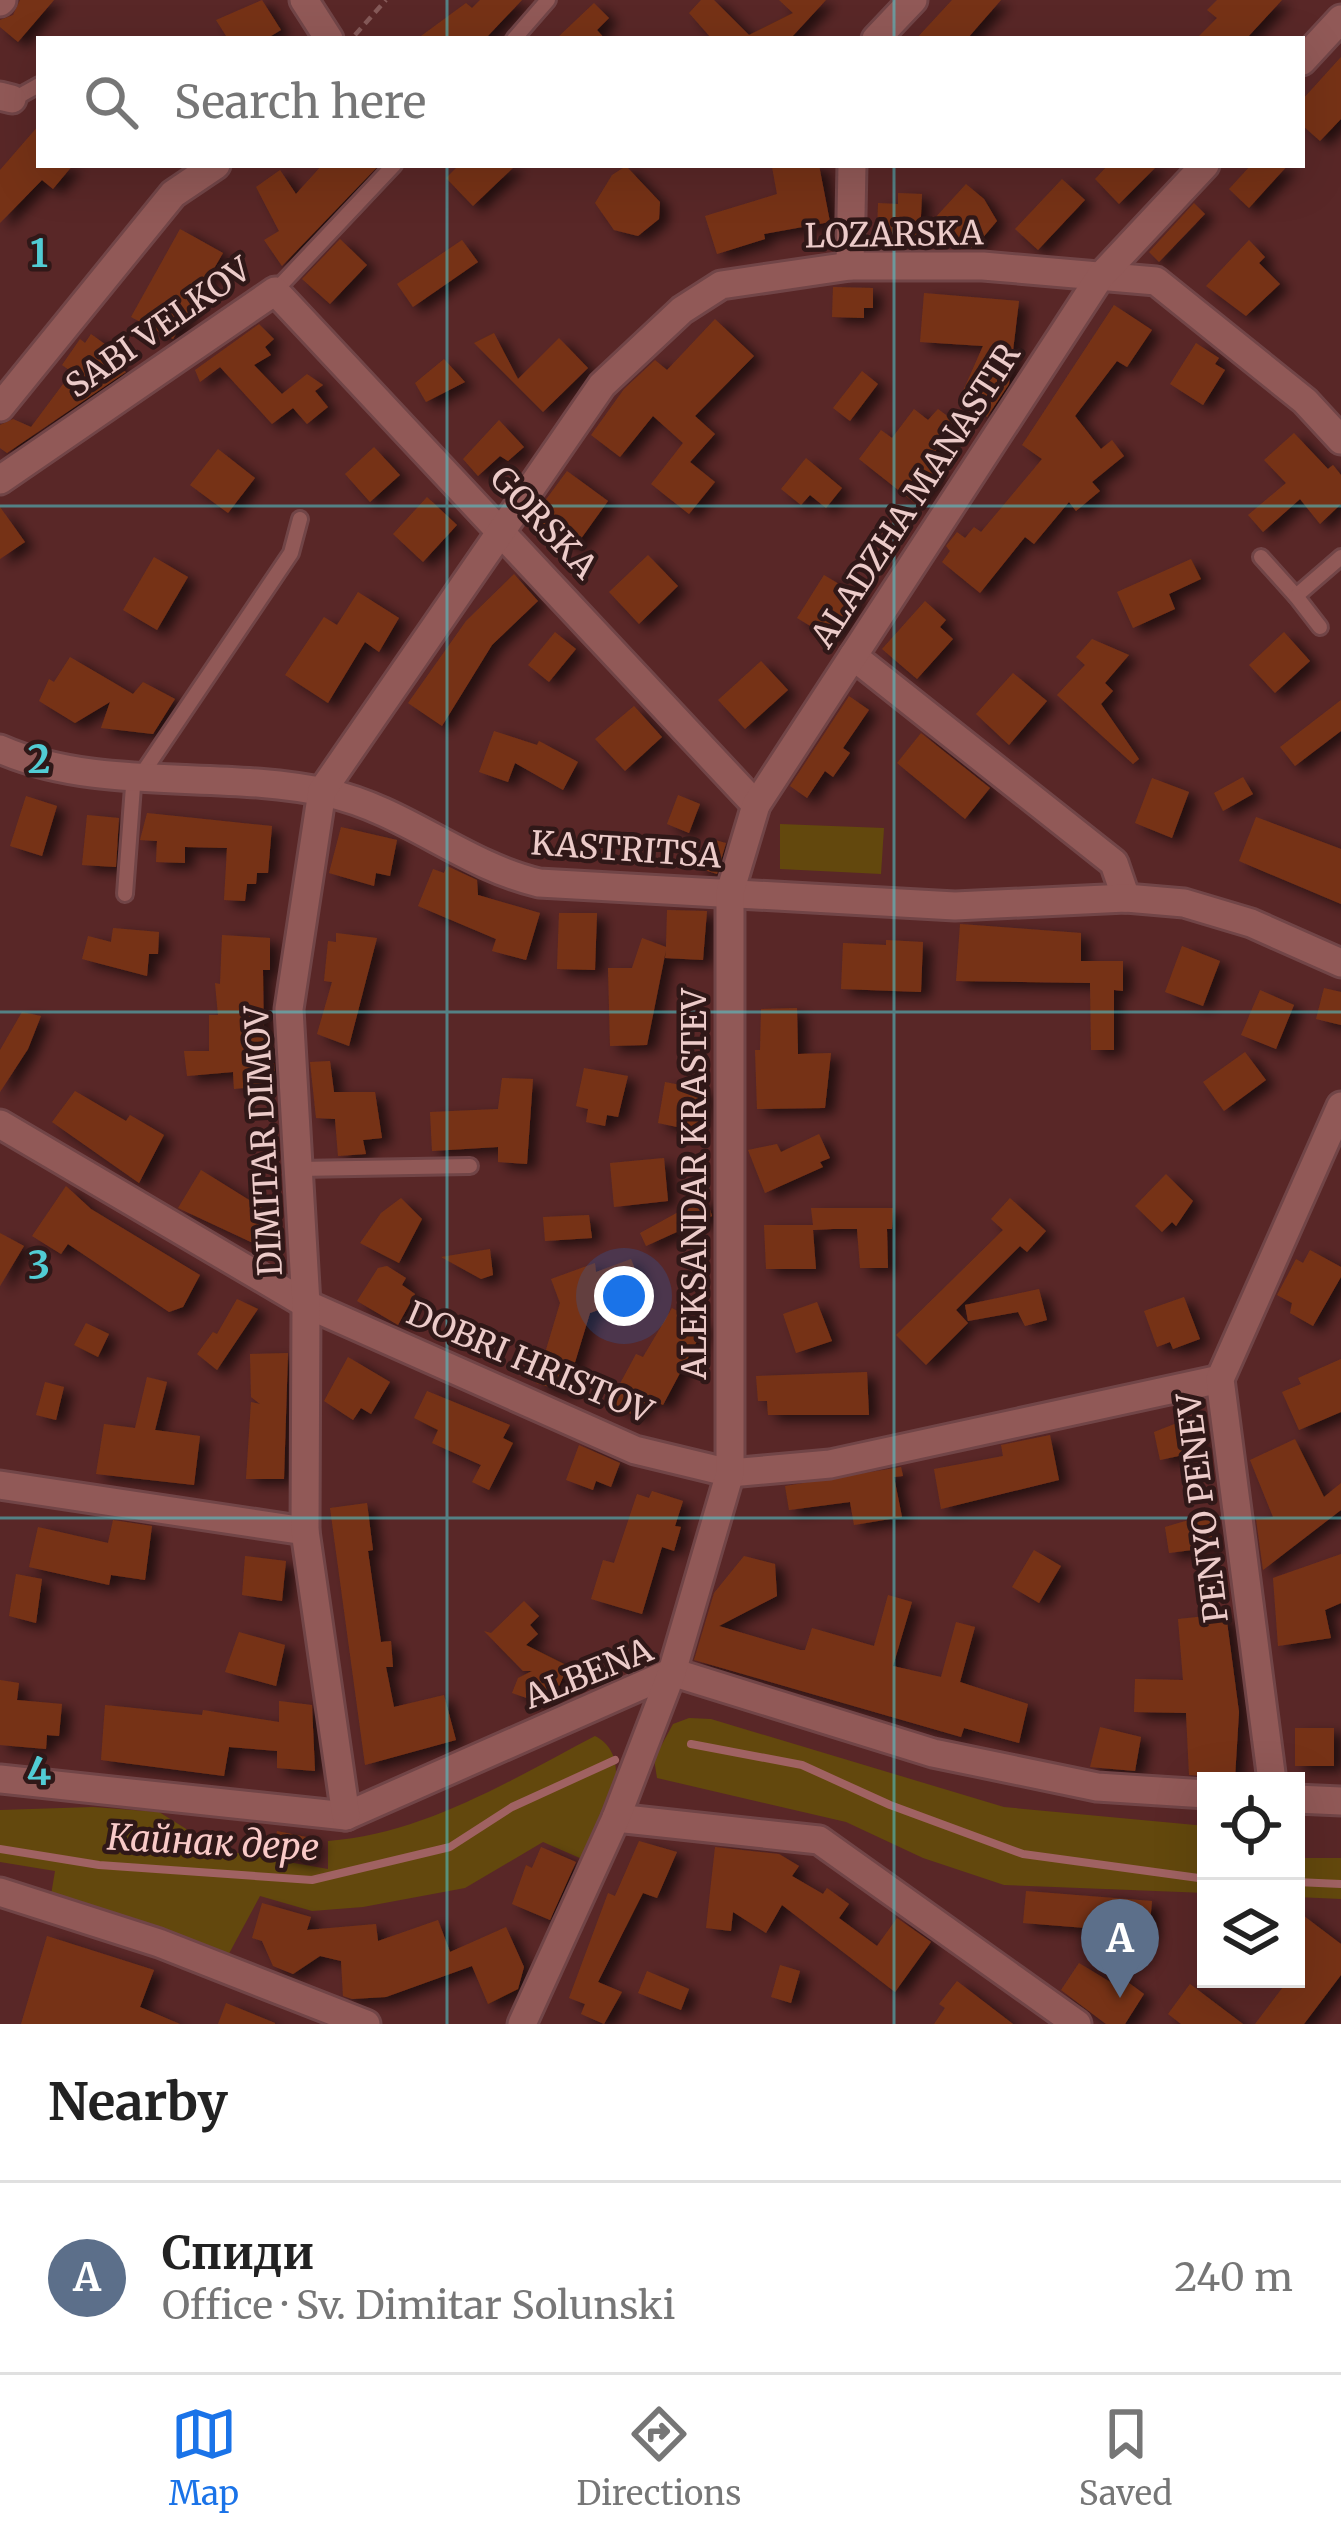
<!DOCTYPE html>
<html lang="en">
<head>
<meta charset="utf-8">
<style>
  body { margin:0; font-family:Merriweather,serif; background:#f2f2f2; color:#222 }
  .controls { position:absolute; right:36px; bottom:36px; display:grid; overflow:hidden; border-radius:0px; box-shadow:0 12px 48px #0002 }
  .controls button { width:108px; height:108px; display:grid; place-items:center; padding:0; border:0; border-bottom:3px solid #e0e0e0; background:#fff; color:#222; font:60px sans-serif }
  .you { position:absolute; left:624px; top:1296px; width:42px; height:42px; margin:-30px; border:9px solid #fff; border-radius:50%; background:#1a73e8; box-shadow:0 0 0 18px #1a73e833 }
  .badge { display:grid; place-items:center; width:78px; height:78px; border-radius:50%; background:#1a73e8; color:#fff; font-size:39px; font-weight:700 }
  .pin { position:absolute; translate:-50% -99px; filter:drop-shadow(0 3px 6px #0008) }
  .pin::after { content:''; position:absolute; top:63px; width:42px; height:36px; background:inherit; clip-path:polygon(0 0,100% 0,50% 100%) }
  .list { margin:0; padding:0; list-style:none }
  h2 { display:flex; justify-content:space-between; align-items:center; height:156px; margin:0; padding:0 48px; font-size:51px }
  h2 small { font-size:39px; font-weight:400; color:#767676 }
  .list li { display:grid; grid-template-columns:78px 1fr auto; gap:36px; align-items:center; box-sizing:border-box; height:192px; padding:0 48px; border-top:3px solid #e0e0e0 }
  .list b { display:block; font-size:45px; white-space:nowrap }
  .list p { margin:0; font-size:39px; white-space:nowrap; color:#767676 }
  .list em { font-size:39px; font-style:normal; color:#767676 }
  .icon { flex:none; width:66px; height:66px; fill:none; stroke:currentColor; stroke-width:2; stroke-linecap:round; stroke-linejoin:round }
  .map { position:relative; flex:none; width:1341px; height:2024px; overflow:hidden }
  .search { position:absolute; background:#fff; box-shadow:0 12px 48px #0002; left:36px; right:36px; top:36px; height:132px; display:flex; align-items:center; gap:30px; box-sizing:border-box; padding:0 42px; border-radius:0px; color:#767676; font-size:45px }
  .sheet { height:348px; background:#fff }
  nav { display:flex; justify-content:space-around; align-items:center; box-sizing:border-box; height:168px; border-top:3px solid #e0e0e0; background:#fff; font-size:33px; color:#767676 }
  nav a { display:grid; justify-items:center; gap:6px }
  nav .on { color:#1a73e8 }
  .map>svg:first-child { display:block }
</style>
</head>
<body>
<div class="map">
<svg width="1341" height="2024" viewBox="0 0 1341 2024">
  <defs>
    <filter id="shadow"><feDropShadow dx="9" dy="5.5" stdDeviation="6" flood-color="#0009"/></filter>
  </defs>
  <rect width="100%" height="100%" fill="#592727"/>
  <g fill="#63480d">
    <polygon points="780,824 884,828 881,874 780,869"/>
    <polygon points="689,1718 711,1719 1004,1807 1206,1826 1206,1893 1004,1885 923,1858 846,1822 657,1778 654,1759 673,1724"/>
    <path d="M595,1736C640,1759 601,1830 589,1862L543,1842L465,1888L363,1907L312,1911L260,1896L225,1961L51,1895L55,1871L0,1862V1810L93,1807L159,1812L220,1850L328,1869V1841C424,1834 511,1780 595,1736Z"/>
    <polygon points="1296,1858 1341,1858 1341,1899 1296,1897"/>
  </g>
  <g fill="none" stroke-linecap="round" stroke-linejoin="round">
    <g stroke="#a06262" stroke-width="8">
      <polyline points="691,1744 802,1765 890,1805 1023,1854 1206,1879"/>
      <polyline points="0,1849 99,1865 312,1880 450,1847 512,1807 615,1760"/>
      <polyline points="1296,1882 1341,1884"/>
    </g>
  </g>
  <g fill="#763316" filter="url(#shadow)">
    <polygon points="20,0 54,0 18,42 0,27 0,20 13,15"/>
    <polygon points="262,0 281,30 266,39 228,39 216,20"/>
    <polygon points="480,0 522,0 485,39 417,39 466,3 472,8"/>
    <polygon points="701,0 714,0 749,35 793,13 779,0 826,0 790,39 712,39 689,13"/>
    <polygon points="952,0 1001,0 967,39 916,39"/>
    <polygon points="1217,0 1282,0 1246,39 1196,39 1217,18 1207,10"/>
    <polygon points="594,3 609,18 597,30 605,39 556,39"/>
    <polygon points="1341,57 1341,119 1320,141 1302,125 1302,100"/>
    <polygon points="39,125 39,165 73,165 53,189 42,180 0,223 0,170"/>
    <polygon points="322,165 379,165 282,266 264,240 279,231 256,187 280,170 296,194"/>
    <polygon points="459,165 516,165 473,206 446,178"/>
    <polygon points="819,165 830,222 764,234 765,239 717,254 705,216 777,194 772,167"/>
    <polygon points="1108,165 1158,165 1119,204 1095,179"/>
    <polygon points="1251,165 1288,165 1249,208 1229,189"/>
    <polygon points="626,166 660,202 659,219 638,236 614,230 595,203 612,175"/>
    <polygon points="1062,179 1085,200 1038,250 1015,229"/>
    <polygon points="966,184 984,199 997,221 974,248 965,248 935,218"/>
    <polygon points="898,193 922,194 920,238 877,236 878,203 898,204"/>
    <polygon points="1194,203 1205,214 1159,262 1149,252"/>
    <polygon points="180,229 223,253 173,339 131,317"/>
    <polygon points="340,239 367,265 330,304 302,279"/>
    <polygon points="462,240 478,262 413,307 397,284"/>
    <polygon points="1249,240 1265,257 1259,263 1280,284 1246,316 1206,286"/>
    <polygon points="833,287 873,288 873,308 864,308 864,318 832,317"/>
    <polygon points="924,293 1019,301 1009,384 987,417 962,393 983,346 920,342"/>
    <polygon points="1114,305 1152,330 1127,367 1117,361 1075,416 1101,449 1112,440 1124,456 1092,482 1100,491 1076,511 1069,502 1034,544 1025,537 980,593 942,562 950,551 946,546 957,532 965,538 974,527 981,532 1042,459 1022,445"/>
    <polygon points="715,319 754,356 695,416 715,434 690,462 715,482 689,514 651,484 683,443 653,416 620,457 591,435 624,389 655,360 667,370"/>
    <polygon points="259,324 274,339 265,347 271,355 254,365 282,394 307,374 323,385 315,391 328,407 307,424 293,408 272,424 220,367 200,382 195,370"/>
    <polygon points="494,333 518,379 559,338 588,368 543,412 474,343"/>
    <polygon points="91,334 117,353 111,362 126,372 7,453 0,448 0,425 13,419 31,427 72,372 62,365 80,339 85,343"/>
    <polygon points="1196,343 1219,358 1215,364 1225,370 1203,405 1170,384"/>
    <polygon points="444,359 465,382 426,402 415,383"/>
    <polygon points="862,371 878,384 850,421 833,408"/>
    <polygon points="914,409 928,420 938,409 954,421 927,465 939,475 916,504 859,459 881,430 892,438"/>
    <polygon points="499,420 524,447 508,461 500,456 478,476 463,459"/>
    <polygon points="1294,433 1328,469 1333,465 1341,475 1341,504 1320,524 1300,499 1263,532 1248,515 1286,483 1264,460"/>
    <polygon points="374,447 400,475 370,502 345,474"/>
    <polygon points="218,449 255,478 228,513 190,485"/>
    <polygon points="806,458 842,488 826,508 810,495 801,505 781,489"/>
    <polygon points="567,471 608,501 575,547 530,521"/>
    <polygon points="427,497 457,525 423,562 393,534"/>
    <polygon points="0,507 25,542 0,559"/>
    <polygon points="648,555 678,586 639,624 609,592"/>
    <polygon points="154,557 188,577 157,630 123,610"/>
    <polygon points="1191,559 1201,579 1169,594 1175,609 1133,628 1117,592"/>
    <polygon points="514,574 538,601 492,645 442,726 408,703 466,621"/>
    <polygon points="824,575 859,596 832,639 797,618"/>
    <polygon points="358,592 399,618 379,652 365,642 328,703 285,675 324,617 337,625"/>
    <polygon points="925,601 946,620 940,627 953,639 917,679 882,649"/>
    <polygon points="555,632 576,649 549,682 528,665"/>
    <polygon points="1284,632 1310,661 1275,693 1249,665"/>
    <polygon points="1092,639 1129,655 1105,683 1113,691 1101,704 1139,759 1133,764 1057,695 1085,665 1076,657"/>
    <polygon points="70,657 133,694 143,682 175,699 153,734 101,728 110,702 75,723 39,701 49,679 54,682"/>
    <polygon points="761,661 788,690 745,729 718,700"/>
    <polygon points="1013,673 1047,701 1009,745 976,714"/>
    <polygon points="849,696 869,710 843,748 850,753 833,777 825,771 807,798 790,786"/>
    <polygon points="1341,700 1341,731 1295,766 1280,747"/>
    <polygon points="634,706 662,737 625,771 595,739"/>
    <polygon points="494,731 537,745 539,741 578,762 563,790 515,763 508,782 479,772"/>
    <polygon points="921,733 990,788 965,819 897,763"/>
    <polygon points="1243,777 1253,794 1223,811 1214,793"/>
    <polygon points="1152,778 1189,792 1172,838 1135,823"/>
    <polygon points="678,795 700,804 689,833 667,824"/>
    <polygon points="26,796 57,806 42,856 10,846"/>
    <polygon points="147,813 272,826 268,873 257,873 256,884 247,884 245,901 224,900 227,848 185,847 185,863 156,862 157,841 140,840"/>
    <polygon points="87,815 119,818 116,867 82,865"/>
    <polygon points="1256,817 1341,849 1341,904 1239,861"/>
    <polygon points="341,827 397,840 390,876 376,873 374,886 329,873"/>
    <polygon points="707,838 726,843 717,874 698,868"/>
    <polygon points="447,866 477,880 478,895 540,913 526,960 492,951 496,939 418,906 433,869 444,873"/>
    <polygon points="667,910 707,911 703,960 665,958 666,950 647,1045 610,1046 608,968 632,968 642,938 666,947"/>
    <polygon points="559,913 597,913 595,970 557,969"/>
    <polygon points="960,924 1081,933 1081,961 1123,961 1123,991 1114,990 1114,1050 1091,1050 1090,983 956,981"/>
    <polygon points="113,928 159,932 158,954 149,954 147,976 82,959 88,936 111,942"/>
    <polygon points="336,933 377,938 349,1046 317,1034 332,982 324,981 328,941 336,942"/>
    <polygon points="222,935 270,938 270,970 263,970 264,1049 273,1049 275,1076 262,1077 262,1086 234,1089 233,1072 187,1076 184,1051 209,1051 209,1015 218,1015 215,983 220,984"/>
    <polygon points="886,940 923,942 921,992 841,989 843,943 886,945"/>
    <polygon points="1182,946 1220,961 1203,1006 1165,992"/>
    <polygon points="1324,988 1341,992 1341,1025 1316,1019"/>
    <polygon points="1260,990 1294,1005 1276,1049 1241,1035"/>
    <polygon points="797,1008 798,1054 831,1053 825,1108 757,1109 755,1050 760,1050 761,1009"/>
    <polygon points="22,1012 41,1016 28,1049 0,1092 0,1050"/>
    <polygon points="1245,1052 1266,1080 1224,1111 1203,1082"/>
    <polygon points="330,1061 334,1092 375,1092 382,1138 363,1140 366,1154 338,1156 335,1119 316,1118 310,1062"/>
    <polygon points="584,1068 628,1076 618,1117 607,1115 605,1126 586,1122 588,1109 576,1106"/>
    <polygon points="502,1078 533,1079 527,1164 498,1162 498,1147 432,1151 430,1112 498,1109"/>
    <polygon points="665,1082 706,1090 696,1131 658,1123"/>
    <polygon points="75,1091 126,1121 130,1115 164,1135 139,1183 52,1122"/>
    <polygon points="819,1134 830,1158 820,1162 823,1167 765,1193 748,1150 777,1144 781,1152"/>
    <polygon points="664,1158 668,1201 614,1207 610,1163"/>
    <polygon points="201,1170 267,1211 253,1243 178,1208"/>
    <polygon points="1166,1174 1193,1201 1176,1226 1172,1222 1162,1232 1135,1206"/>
    <polygon points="66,1186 91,1209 200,1275 183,1307 169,1312 68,1244 61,1254 32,1236"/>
    <polygon points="706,1197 712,1216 646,1246 640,1233"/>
    <polygon points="401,1198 422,1219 399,1263 360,1243 381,1213"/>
    <polygon points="1010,1198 1046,1231 1027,1252 1020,1246 956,1310 968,1323 926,1365 896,1335 1003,1230 991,1219"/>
    <polygon points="811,1208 893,1208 892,1229 887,1229 888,1268 860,1268 857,1229 833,1229 813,1230 816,1269 766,1269 764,1225 813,1225"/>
    <polygon points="589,1215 592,1238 545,1241 543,1217"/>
    <polygon points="0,1233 24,1246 0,1286"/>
    <polygon points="490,1249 493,1275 481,1279 441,1257"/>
    <polygon points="1310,1250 1341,1267 1341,1277 1313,1326 1290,1313 1292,1303 1277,1295 1296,1259 1303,1263"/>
    <polygon points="631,1259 644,1293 590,1313 566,1392 536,1383 560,1303 551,1279 595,1263 596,1272"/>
    <polygon points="387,1266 406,1278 402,1285 415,1294 398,1325 357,1301 378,1268"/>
    <polygon points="1039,1289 1047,1320 1025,1326 1018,1312 968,1321 965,1305"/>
    <polygon points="1184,1297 1200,1339 1173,1349 1170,1342 1157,1347 1144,1311"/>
    <polygon points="237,1299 258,1309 217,1370 197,1354 213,1332 217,1334"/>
    <polygon points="817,1302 832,1341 796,1353 783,1314"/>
    <polygon points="672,1308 705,1326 663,1405 649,1398 638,1418 610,1402 636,1354 643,1357"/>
    <polygon points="86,1323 109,1334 98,1357 74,1345"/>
    <polygon points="288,1353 284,1479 246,1479 251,1402 260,1404 251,1397 250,1354"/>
    <polygon points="348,1357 390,1382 371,1414 361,1408 353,1420 324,1401"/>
    <polygon points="1341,1359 1341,1412 1299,1430 1282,1392 1301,1384 1298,1378"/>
    <polygon points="867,1372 869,1415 768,1415 767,1401 758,1401 756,1376"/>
    <polygon points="147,1377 167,1382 155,1430 200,1436 194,1485 96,1474 104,1424 135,1428"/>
    <polygon points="45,1382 64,1387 56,1420 36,1415"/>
    <polygon points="427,1391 510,1425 503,1438 513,1443 489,1490 472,1482 481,1465 432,1443 438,1430 414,1418"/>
    <polygon points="1195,1416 1202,1451 1160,1460 1154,1432"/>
    <polygon points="1050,1435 1059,1480 941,1509 934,1469 1003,1456 1001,1445"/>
    <polygon points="1295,1439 1324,1497 1341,1483 1341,1510 1263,1570 1256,1519 1273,1517 1250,1460"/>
    <polygon points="579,1445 620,1463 611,1487 596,1481 593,1490 566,1480"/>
    <polygon points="901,1467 903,1476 894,1477 902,1517 854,1525 850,1502 789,1510 785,1486"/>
    <polygon points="652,1491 683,1501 675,1526 681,1527 674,1551 662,1547 642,1614 591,1599 603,1560 614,1563 637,1494 649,1498"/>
    <polygon points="367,1503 373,1550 368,1551 381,1642 391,1641 393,1667 386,1667 394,1707 444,1695 456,1740 365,1765 330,1508"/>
    <polygon points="1209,1514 1215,1547 1169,1553 1165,1527"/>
    <polygon points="113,1520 152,1526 145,1580 111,1575 109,1585 29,1567 38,1527 108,1543"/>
    <polygon points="1034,1550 1061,1566 1039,1603 1012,1587"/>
    <polygon points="1341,1554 1341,1603 1325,1610 1331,1638 1278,1646 1273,1578"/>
    <polygon points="245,1556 286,1561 282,1601 242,1595"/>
    <polygon points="744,1556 775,1564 777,1596 719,1626 800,1650 805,1650 812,1628 874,1646 888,1595 912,1602 893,1666 941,1677 956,1622 975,1627 960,1682 1028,1704 1019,1743 964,1728 961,1737 694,1660 714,1593"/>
    <polygon points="16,1574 42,1579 36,1623 9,1616"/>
    <polygon points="524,1601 539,1616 530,1625 538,1634 526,1645 568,1666 550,1706 512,1693 518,1678 532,1671 523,1671 484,1631 491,1633"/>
    <polygon points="1226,1614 1239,1712 1235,1778 1189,1775 1186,1713 1134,1712 1135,1679 1183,1680 1178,1619"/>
    <polygon points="239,1632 285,1645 276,1686 225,1672"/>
    <polygon points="0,1680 19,1683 17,1700 62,1704 59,1736 47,1735 46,1749 0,1745"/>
    <polygon points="279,1701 312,1705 315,1771 277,1768 277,1751 229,1747 224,1776 101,1760 105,1705 202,1715 203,1710 279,1722"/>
    <polygon points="1100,1727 1141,1737 1135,1771 1090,1767"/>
    <rect x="1295" y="1728" width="39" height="38"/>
    <polygon points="277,1831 316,1839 311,1862 272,1854"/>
    <polygon points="639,1841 677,1852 657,1898 643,1893 598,1982 622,1992 604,2024 581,2014 585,2004 569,1998 608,1893 615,1896"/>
    <polygon points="541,1847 576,1862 550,1920 512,1904 526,1865 532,1868"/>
    <polygon points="715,1847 779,1854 799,1866 792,1876 823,1894 827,1888 849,1904 839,1918 877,1946 897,1918 931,1942 895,1992 782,1905 766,1933 733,1912 731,1931 706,1928"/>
    <polygon points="1026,1891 1152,1901 1149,1933 1023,1923"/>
    <polygon points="262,1903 311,1917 307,1930 376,1924 378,1941 438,1920 450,1952 506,1927 524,1967 518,1989 488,2004 472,1966 386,1997 352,1999 343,1996 341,1961 320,1956 293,1974 273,1966 262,1941 252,1938"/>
    <polygon points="1296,1910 1341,1944 1341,1975 1304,2024 1255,2024 1289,1979 1296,1979"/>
    <polygon points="47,1936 154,1970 140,2007 180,2024 21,2024"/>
    <polygon points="1079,1963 1112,1983 1117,1974 1144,1994 1125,2024 1106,2024 1061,1990"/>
    <polygon points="780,1965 800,1971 791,2003 771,1997"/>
    <polygon points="647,1971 689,1989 681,2010 638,1993"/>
    <polygon points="957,1981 1013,2024 934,2024 945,2008 939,2004"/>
    <polygon points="1190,1984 1243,2024 1181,2024 1168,2014"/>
    <polygon points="226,2003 275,2023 275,2024 218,2024"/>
  </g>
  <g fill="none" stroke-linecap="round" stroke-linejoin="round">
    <g stroke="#714547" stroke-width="20">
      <g id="service">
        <polyline points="514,39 548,0"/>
        <polyline points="12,100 39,85"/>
        <polyline points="275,291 394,165"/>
        <polyline points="1261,557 1296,596 1341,557"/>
        <polyline points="1296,596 1320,627"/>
        <polyline points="142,774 291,553 300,519"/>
        <polyline points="125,894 134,773"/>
        <polyline points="298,1169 470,1166"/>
      </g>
    </g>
    <g stroke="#714547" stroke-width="33">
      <g id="minor">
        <polyline points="304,0 329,39"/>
        <polyline points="0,2 2,0"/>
        <polyline points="876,39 913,0"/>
        <polyline points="1302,61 1341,19"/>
        <polyline points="0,96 12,99"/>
        <polyline points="850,266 852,165"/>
        <polyline points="0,407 173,194 216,165"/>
        <polyline points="0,480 275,291 756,805"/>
        <polyline points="853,656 1114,863 1126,898"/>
        <path d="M0,749C100,793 221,769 328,793C405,810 463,865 539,883L955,906L1126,898L1184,903L1251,923L1341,963"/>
        <polyline points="0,1124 306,1304 635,1450 730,1473 830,1464 1220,1379"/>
        <polyline points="0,1485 305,1531"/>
        <polyline points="0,1779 346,1816 672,1672 933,1753 1097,1787 1206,1794"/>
        <polyline points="1272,1781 1220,1379 1341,1106"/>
        <polyline points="1296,1799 1341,1801"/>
        <polyline points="346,1816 305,1531 306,1304 289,1009 322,791 602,385 682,310 721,285 850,266 983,266 1156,281 1305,401 1341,440"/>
        <polyline points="616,1818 819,1840 1077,2024"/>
        <polyline points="0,1892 159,1943 366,2024"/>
        <polyline points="522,2024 616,1818 672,1672 730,1473 730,892 756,805 1100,277 1205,165"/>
      </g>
    </g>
    <polyline stroke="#855958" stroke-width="4.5" stroke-dasharray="9 6" stroke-linecap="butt" points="355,35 386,0"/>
    <use href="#service" stroke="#915957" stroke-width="14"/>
    <use href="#minor" stroke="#915957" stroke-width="27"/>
  </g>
  <path fill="none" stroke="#51ccd4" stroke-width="3" stroke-opacity="0.55" d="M447,0V39M894,0V39M447,165V2024M894,165V2024M0,506H1341M0,1012H1341M0,1518H1341"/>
  <g text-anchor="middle" stroke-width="9" stroke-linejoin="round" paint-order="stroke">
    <g font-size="33" fill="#eccbc9" stroke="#301818">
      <text transform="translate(894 234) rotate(-1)" y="12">LOZARSKA</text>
      <text transform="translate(158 327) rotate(-35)" y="12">SABI VELKOV</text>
      <text transform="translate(915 495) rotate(-57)" y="12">ALADZHA MANASTIR</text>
      <text transform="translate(544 522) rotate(47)" y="12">GORSKA</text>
      <text transform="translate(626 849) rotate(4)" y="12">KASTRITSA</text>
      <text transform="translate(263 1141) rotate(-93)" y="12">DIMITAR DIMOV</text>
      <text transform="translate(694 1184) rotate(-90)" y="12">ALEKSANDAR KRASTEV</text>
      <text transform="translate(530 1362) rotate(23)" y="12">DOBRI HRISTOV</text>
      <text transform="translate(1202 1508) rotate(-97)" y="12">PENYO PENEV</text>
      <text transform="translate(588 1673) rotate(-22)" y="12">ALBENA</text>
    </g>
    <g font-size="36" font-style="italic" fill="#f9cac8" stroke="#301818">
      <text transform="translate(213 1842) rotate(3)" y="13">Кайнак дере</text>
    </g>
  </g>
  <g font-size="39" text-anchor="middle" font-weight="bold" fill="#51ccd4" stroke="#301818" stroke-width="9" stroke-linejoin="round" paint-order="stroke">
    <text x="39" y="267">1</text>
    <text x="39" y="773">2</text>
    <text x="39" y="1279">3</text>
    <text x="39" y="1785">4</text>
  </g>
</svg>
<div class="controls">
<button><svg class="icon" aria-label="locate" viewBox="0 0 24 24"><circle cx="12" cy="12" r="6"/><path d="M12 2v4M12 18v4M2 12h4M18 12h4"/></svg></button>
<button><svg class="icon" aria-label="layers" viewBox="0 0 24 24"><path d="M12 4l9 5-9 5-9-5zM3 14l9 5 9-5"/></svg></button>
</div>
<div class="you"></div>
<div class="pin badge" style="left:1120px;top:1998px;background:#5c6f8a">A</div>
<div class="search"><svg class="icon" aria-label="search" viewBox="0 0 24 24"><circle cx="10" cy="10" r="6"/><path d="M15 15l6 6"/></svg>Search here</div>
</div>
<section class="sheet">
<h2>Nearby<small></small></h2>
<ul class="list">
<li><span class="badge" style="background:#5c6f8a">A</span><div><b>Спиди</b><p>Office · Sv. Dimitar Solunski</p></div><em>240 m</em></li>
</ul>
</section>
<nav>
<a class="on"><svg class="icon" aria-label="map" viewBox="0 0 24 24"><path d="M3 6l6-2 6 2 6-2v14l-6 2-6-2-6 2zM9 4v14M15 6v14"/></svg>Map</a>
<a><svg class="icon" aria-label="directions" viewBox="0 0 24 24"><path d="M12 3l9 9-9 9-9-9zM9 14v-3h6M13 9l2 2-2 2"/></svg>Directions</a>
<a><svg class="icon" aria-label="saved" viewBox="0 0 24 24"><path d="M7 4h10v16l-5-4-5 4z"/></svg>Saved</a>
</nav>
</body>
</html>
